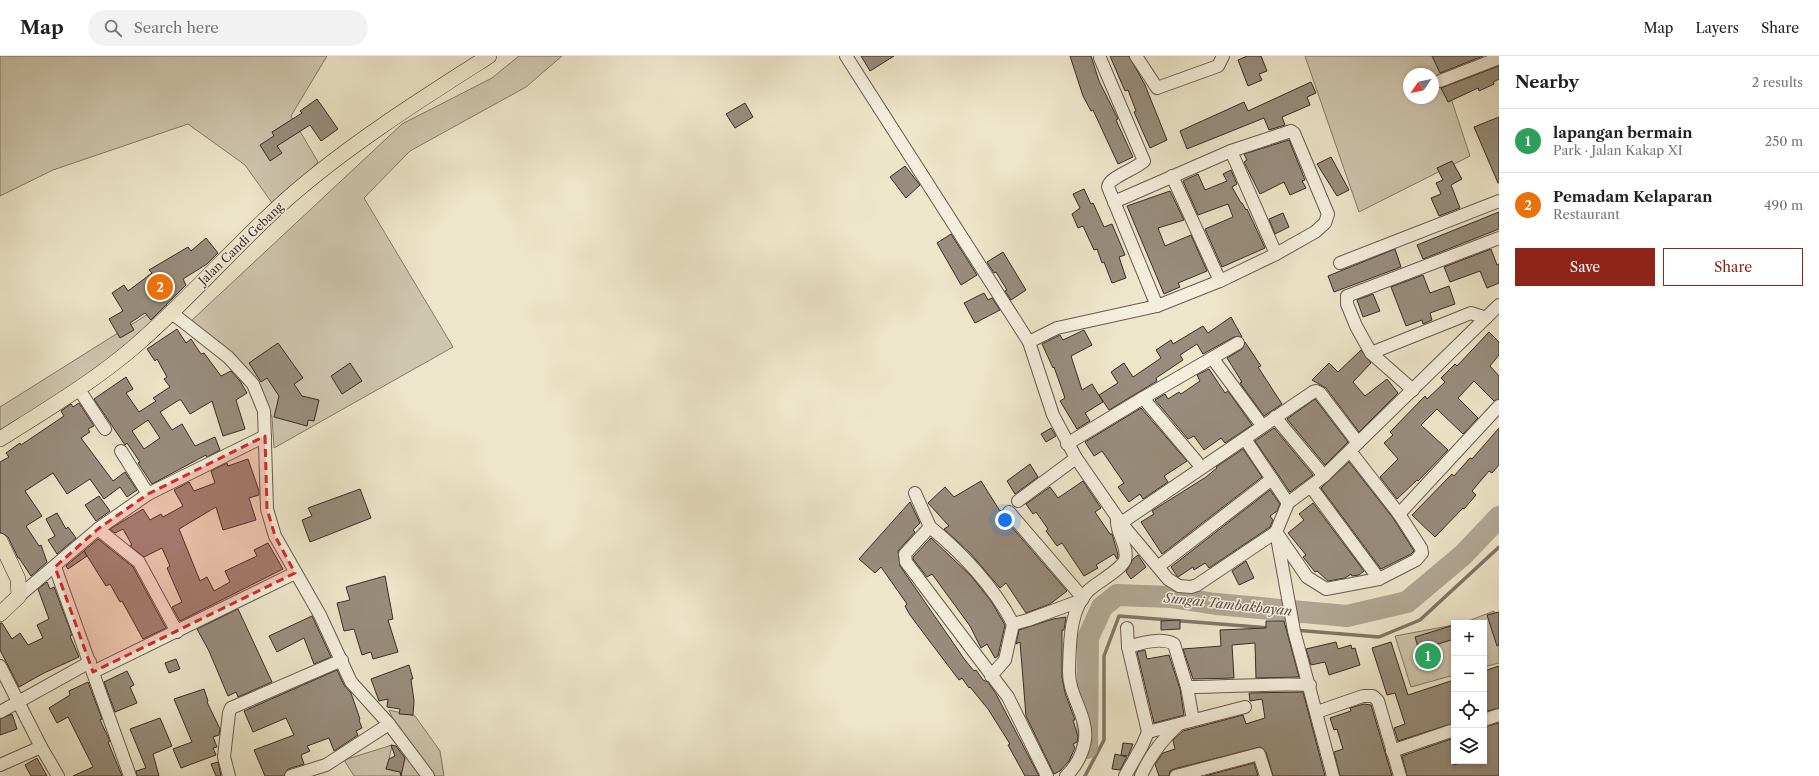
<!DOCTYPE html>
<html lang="en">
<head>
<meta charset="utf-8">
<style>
  body { margin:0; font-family:"Libre Caslon Text",serif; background:#f2f2f2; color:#202124 }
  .controls { position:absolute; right:12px; bottom:12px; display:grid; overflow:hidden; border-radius:0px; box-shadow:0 2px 6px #0003 }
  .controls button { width:36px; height:36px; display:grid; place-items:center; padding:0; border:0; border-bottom:1px solid #e0e0e0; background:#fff; color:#202124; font:20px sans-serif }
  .compass { position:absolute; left:1403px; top:12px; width:36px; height:36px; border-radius:50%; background:#fff; box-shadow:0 2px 6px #0003; rotate:236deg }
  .you { position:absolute; left:1005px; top:464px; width:14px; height:14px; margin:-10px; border:3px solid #fff; border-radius:50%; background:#1a73e8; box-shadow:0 0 0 6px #1a73e833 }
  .badge { display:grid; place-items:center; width:26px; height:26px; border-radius:50%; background:#8f2418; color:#fff; font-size:13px; font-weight:700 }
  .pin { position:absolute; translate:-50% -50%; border:2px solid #fff; box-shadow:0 1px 4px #0006 }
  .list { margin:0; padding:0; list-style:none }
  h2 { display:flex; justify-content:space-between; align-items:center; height:52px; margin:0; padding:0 16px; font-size:17px }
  h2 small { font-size:13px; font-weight:400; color:#757577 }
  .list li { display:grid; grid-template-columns:26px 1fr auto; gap:12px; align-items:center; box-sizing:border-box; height:64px; padding:0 16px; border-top:1px solid #e0e0e0 }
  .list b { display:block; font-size:15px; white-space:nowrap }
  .list p { margin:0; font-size:13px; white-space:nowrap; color:#757577 }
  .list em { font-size:13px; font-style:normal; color:#757577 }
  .actions { display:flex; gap:8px; padding:12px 16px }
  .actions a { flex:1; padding:9px 0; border:1px solid #8f2418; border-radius:0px; text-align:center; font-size:14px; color:#8f2418 }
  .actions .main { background:#8f2418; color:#fff }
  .icon { flex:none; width:22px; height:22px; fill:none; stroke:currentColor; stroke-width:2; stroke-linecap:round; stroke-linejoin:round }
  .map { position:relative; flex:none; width:1499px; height:720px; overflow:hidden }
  header { display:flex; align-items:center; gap:24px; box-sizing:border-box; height:56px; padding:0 20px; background:#fff; border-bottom:1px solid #e0e0e0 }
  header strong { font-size:19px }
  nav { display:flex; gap:22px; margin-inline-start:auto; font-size:14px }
  .search { width:280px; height:36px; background:#f2f2f2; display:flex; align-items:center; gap:10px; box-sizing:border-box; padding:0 14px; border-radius:22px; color:#757577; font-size:15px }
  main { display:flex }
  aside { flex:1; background:#fff }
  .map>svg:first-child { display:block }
</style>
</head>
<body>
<header>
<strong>Map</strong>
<div class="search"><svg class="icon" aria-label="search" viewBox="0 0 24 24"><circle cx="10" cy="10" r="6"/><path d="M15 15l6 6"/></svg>Search here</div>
<nav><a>Map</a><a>Layers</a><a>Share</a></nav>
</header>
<main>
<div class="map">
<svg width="1499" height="720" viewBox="0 0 1499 720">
  <rect width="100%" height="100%" fill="#eee6cb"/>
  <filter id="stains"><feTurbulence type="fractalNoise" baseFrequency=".005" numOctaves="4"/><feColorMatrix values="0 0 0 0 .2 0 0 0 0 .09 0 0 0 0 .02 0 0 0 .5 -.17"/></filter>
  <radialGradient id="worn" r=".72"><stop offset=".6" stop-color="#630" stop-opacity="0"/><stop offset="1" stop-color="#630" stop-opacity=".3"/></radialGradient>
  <g fill="#cfc6af" stroke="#84796b" fill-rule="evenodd">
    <polygon points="0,0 327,0 291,60 318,106 275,151 245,109 188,68 53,114 0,140"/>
    <polygon points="519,0 562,0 526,31 410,95 364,142 453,291 274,392 272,361 257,329 190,266 402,68 492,22"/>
    <path d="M1305,0H1437L1470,100L1359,156ZM1409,18H1433V42H1409Z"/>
    <polygon points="164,245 175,264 101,323 0,389 0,351 145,260"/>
    <polygon points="1494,555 1499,575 1499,607 1484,611 1484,567 1463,567"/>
    <polygon points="1454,569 1454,619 1411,631 1395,580"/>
    <polygon points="389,654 415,660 440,695 444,720 434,720 400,679"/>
    <polygon points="392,689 387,713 401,716 407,693 425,720 354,720 344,704"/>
  </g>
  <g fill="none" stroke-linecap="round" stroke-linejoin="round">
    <g stroke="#817668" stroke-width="3.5">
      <polyline points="1282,573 1379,581 1420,564 1499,491"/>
      <polyline points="1085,720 1104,684 1104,600 1119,560 1270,572"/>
    </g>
    <polyline stroke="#b1a793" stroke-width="22" points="1087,692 1088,582 1102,551 1117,539 1170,541 1216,548 1347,560 1407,546 1463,499 1499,461"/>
  </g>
  <g fill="#988d7c" stroke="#3a2c27" fill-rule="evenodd">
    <polygon points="861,0 894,0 870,15"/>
    <polygon points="1070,0 1091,0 1099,25 1118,63 1116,64 1133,101 1118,108 1093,54 1091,55 1083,40"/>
    <polygon points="1110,0 1129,0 1145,29 1167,84 1150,92 1134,56 1136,55 1128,34 1125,35"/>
    <polygon points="1247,0 1261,0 1267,15 1259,18 1262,24 1248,30 1238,4"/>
    <polygon points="1432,0 1483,0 1440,17"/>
    <polygon points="1499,10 1499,23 1493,26 1494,28 1479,35 1478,32 1448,46 1441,32"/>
    <polygon points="1311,26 1316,37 1307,41 1310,49 1282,61 1285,69 1269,74 1264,62 1187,93 1180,75 1244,46 1248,55"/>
    <polygon points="317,43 338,73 321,85 310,69 277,90 282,97 270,105 260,89 274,80 272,76 302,57 300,55"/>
    <polygon points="745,47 753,61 735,72 726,58"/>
    <polygon points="1499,61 1499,127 1498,127 1474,71"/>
    <polygon points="1289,84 1305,124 1302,125 1306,132 1290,139 1284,126 1260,138 1244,106 1247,104 1244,98"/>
    <polygon points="1331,101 1349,134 1337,140 1317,108"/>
    <polygon points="1452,105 1462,123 1451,129 1460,152 1439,160 1431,142 1441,138 1436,127 1443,124 1437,112"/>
    <polygon points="905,110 920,129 906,142 890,121"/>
    <polygon points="1231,114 1237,128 1232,131 1241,147 1242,147 1246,154 1247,153 1265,192 1222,211 1205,173 1233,161 1228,148 1198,159 1183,125 1198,118 1205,134 1227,125 1223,118"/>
    <polygon points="1084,133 1091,148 1093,147 1104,171 1112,168 1125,199 1119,201 1126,222 1112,227 1104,206 1102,207 1097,193 1094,194 1083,170 1078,172 1072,158 1080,152 1073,138"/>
    <polygon points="1170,135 1184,164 1158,172 1165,190 1191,179 1207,215 1178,227 1180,231 1164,238 1127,150"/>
    <polygon points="1499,156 1499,173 1423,203 1417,189"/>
    <polygon points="1283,157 1289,171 1275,178 1269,163"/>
    <polygon points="951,178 977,219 961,229 937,187"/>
    <polygon points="206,182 218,197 207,208 183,223 186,229 151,264 145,257 130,267 134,274 120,282 109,263 123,255 112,237 124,229 128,235 152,217 149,214 188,191 191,195"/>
    <polygon points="1395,193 1401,211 1334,236 1328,220"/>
    <polygon points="1491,193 1497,209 1499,208 1499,227 1487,232 1480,215 1450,226 1444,211"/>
    <polygon points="1003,196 1026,234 1011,244 1005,235 1007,234 996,216 994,217 987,206"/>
    <polygon points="1423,219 1430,237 1449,230 1455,248 1430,257 1432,264 1423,268 1422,264 1406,270 1391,231"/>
    <polygon points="984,237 988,244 992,242 1000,254 975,267 964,247"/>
    <polygon points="1373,238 1380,255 1363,261 1357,244"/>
    <polygon points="1231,261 1242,281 1234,281 1203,298 1197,288 1180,299 1183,304 1156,322 1157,325 1109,354 1099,339 1118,327 1111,316 1124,307 1133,321 1161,302 1156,294 1171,284 1173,288 1203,270 1208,277"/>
    <path d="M177,273L186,287L191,283L201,298L204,297L221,320L231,315L240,325L247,337L236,344L245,373L223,380L212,345L190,358L181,344H179L160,356L172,374L182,368L195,390L215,381L220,394L207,401L206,399L152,428L138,407L140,406L127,387L125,389L94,343L126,321L133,333L126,337L139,356L156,345L153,342L170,331L164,323L167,321L157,303L155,305L147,293ZM148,364L160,382L144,393L132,375Z"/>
    <polygon points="1084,274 1092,289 1071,300 1082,334 1092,328 1103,346 1085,357 1090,365 1077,373 1060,345 1065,342 1054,311 1053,312 1042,288 1060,279 1063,284"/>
    <polygon points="1489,276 1499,286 1499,299 1490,310 1499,320 1499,343 1494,345 1474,325 1458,342 1478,362 1463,378 1437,353 1421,369 1448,394 1418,425 1417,424 1397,443 1380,421 1398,403 1384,387 1393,379 1390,376 1425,340 1427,343 1445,326 1441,322 1455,308 1457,310"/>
    <polygon points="1245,286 1261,310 1258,311 1282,348 1264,360 1240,327 1242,326 1227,302 1242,293"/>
    <polygon points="278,287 303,322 294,328 302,340 319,344 314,365 308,364 307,370 274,361 279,340 267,322 261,326 249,307"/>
    <polygon points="1361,294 1371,307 1353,326 1365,340 1387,323 1398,337 1359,376 1326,332 1312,324 1329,307 1338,316"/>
    <polygon points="350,307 362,325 342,338 331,320"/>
    <polygon points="1209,313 1225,337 1228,335 1252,369 1225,387 1221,382 1204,394 1194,380 1188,383 1155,344 1165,338 1168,343 1179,336 1181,338 1200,325 1197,319"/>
    <polygon points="1315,343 1348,386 1325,409 1287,363"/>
    <polygon points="79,347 94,370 88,373 90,376 81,382 113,425 125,416 137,434 127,441 120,431 104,443 90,423 67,438 53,417 25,435 42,460 26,470 39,490 41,489 47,506 31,520 19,502 18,502 8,481 0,476 0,406 9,401 6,397 20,387 21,389 64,360 61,355 71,348 73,351"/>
    <polygon points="1141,352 1187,405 1164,420 1168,426 1143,443 1140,438 1129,446 1118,431 1124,427 1102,395 1094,400 1085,386"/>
    <polygon points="1051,372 1056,380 1046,386 1041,378"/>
    <polygon points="1274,372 1313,419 1290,436 1255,385"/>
    <polygon points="1499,372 1499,409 1492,417 1489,415 1472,435 1476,439 1464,453 1463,452 1435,481 1412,459 1452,418 1454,420 1470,402 1472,403"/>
    <polygon points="1243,393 1262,421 1162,498 1141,466 1154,458 1152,455 1206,421 1217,412 1216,411"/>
    <polygon points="248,403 259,435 259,439 249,442 256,464 223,474 216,451 179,473 200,525 207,521 214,535 230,526 225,515 257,500 254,494 268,487 283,513 180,565 172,551 182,546 167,512 170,510 162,492 144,501 130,490 132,489 123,473 115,477 110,473 143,453 150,464 161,458 163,461 183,450 174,434 189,426 194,435 215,427 211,415 227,407 228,410"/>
    <polygon points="1349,406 1393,462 1414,495 1411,498 1381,513 1321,432"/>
    <polygon points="1030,408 1038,421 1015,438 1007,425"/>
    <polygon points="981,425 1000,455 1001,454 1003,461 1067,535 1050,548 1026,557 1006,527 1000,532 971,498 944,473 949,470 928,447 945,431 954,441"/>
    <polygon points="1083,425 1101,452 1095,456 1110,478 1112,478 1118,499 1117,503 1114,498 1096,509 1098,512 1084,520 1062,487 1057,490 1046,475 1048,473 1036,456 1033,458 1026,448 1050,431 1058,442"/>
    <polygon points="360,433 371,462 310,486 302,464 312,460 308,452"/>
    <polygon points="1270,434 1280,448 1277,455 1270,460 1273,464 1270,471 1209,512 1205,507 1194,514 1193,511 1178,521 1177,520 1171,511"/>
    <polygon points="99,440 110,455 96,465 85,449"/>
    <polygon points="910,446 920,467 913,474 915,476 898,495 900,510 965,604 974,615 976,614 983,624 988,626 996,638 1039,720 1025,720 1008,689 1010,688 988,653 970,631 969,632 962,622 959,624 934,591 910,559 905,550 907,548 881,511 875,517 859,503"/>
    <polygon points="1313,447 1364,515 1359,519 1352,520 1351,518 1345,522 1328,525 1317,515 1315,516 1303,501 1306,499 1288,477 1304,464 1299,458"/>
    <polygon points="57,457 66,473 68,471 76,482 57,498 48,484 55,480 46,463"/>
    <polygon points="931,482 971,520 991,545 1005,569 998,600 995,602 987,588 981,592 970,570 932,518 927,521 913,503 913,501"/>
    <polygon points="98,483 133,511 166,572 143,583 122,545 120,546 110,528 106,530 84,495"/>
    <polygon points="84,495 87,500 68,513 66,510"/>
    <polygon points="1138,499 1146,511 1131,523 1126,516 1133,503"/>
    <polygon points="1246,505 1254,522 1239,529 1232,515"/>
    <polygon points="385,520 393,563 388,564 398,596 373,603 371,596 362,599 354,573 344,575 337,547 350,544 346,531"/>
    <polygon points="47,526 50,533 54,531 72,579 70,580 79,601 44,617 19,631 0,594 0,567 2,567 12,583 20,577 28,589 43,582 37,569 49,563 38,533"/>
    <polygon points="238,553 272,626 238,641 236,636 228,640 209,595 197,573"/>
    <polygon points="1499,556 1499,589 1497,590 1487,559"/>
    <polygon points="312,560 331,601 314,608 304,582 277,596 269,580"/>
    <polygon points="1066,561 1064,574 1062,574 1062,621 1065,637 1075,664 1073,664 1078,681 1077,686 1073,688 1075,692 1069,705 1060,715 1054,718 1026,660 1020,586 1016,588 1019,574 1053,563"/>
    <polygon points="1180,564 1180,573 1161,574 1161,565"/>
    <polygon points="1266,565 1284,565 1299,621 1256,622 1255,587 1232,589 1234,622 1193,623 1183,593 1221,590 1220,574 1266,572"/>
    <polygon points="1454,569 1454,583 1419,594 1415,581"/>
    <polygon points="1336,586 1338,593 1351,589 1352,593 1355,592 1360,609 1329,619 1325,606 1311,609 1306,593"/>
    <polygon points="1391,586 1408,639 1454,624 1454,667 1398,685 1394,672 1405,668 1395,637 1387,639 1372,592"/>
    <polygon points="1145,594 1147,603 1169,599 1180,633 1184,659 1154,667 1137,596"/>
    <polygon points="176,603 180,613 169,617 165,607"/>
    <polygon points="409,609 413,623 411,623 414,645 413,659 399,658 400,653 387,651 388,643 379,645 371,623"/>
    <polygon points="1499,610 1499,652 1484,656 1484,615"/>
    <polygon points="337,614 344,629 351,637 360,663 359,664 362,672 356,675 358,679 334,695 329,682 307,690 310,695 301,699 304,708 288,713 284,720 265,720 254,694 294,679 286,662 253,676 244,655"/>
    <polygon points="127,615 134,629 130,631 137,647 115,656 104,626"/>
    <polygon points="88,626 102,663 100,664 110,685 108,686 122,720 73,720 93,711 68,661 57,667 49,652 70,639 69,635"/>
    <polygon points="204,633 208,645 207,646 220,673 219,679 213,681 217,691 213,692 216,699 181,712 173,693 192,686 174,643"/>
    <polygon points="1303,636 1325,720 1273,720 1266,696 1260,691 1174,713 1170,715 1169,720 1159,720 1155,708 1163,697 1175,693 1173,684 1183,675 1243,659 1246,668 1265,662 1262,643 1250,645 1249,637"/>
    <polygon points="1364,648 1371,649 1392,720 1340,720 1334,696 1343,693 1337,673 1334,674 1330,662 1351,655 1350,652"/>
    <polygon points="12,658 17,673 0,679 0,663"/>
    <polygon points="160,662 172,690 153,698 159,720 137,720 136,715 146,712 130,673"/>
    <polygon points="1499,667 1499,720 1407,720 1402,700 1454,682 1454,709 1466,705 1484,705 1484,671"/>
    <polygon points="1123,687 1133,688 1128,700 1121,699"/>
    <polygon points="391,689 396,690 405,702 401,720 400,716 386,713 389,703 395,700"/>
    <polygon points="1115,698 1127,701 1120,714 1112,713"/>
    <polygon points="37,702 47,720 31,720 25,709"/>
    <polygon points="218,706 221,720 216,720 211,708"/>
    <polygon points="1254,707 1258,720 1205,720"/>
  </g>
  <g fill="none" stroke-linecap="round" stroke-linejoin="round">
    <g stroke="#675a50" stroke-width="14">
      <g id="minor">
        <polyline points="846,0 1029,286 1053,359 1076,402 1121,467 1168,523 1179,530 1191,531 1197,529 1276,476 1307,521 1326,533 1379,523 1311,431"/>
        <polyline points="1136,0 1157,32 1218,10 1223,0"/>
        <path d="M1100,2L1144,105C1136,113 1109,121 1108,131L1157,250"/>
        <polyline points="1440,25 1499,2"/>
        <polyline points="1231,95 1276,198"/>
        <polyline points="1172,120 1220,225"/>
        <polyline points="1340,207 1499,145"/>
        <polyline points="172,257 228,301 253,328 264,355 267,453 275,480 320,559 351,626 389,668 428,720"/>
        <polyline points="1029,286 1057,272 1157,250 1220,225 1276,198 1315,176 1325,167 1328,158 1294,77 1291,75 1231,95 1114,146"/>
        <polyline points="1371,297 1471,257 1486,262"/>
        <polyline points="1213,303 1258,364"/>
        <polyline points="78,332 105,373"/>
        <polyline points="1413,334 1371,297 1356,270 1347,248 1347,240 1499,182"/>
        <polyline points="1275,361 1324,420"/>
        <polyline points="1245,383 1288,447"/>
        <polyline points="1067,388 1143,342"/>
        <polyline points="121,395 148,438"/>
        <polyline points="1350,395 1399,458 1421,492 1422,497 1416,504 1379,523"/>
        <polyline points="1197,406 1143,342 1238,287"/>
        <polyline points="915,437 930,471"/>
        <polyline points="1018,445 1076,402"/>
        <polyline points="1009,456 1083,542"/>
        <polyline points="1399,458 1499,350"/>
        <polyline points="1121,467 1313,336 1316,335 1320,337 1358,387"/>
        <polyline points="98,473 139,506 177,576"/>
        <polyline points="1159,510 1272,423"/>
        <polyline points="55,511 130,720"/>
        <polyline points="19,540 98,473 148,438 265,380"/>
        <polyline points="1013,568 1028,564 1082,544"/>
        <polyline points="1127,572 1128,591 1148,676"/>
        <path d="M1128,591C1140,587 1162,581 1174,588L1187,631L1193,664"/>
        <polyline points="0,610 41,691 58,720"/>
        <polyline points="93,616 295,517"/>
        <path d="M991,620L1005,604L1013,568C995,532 961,496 930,471L905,498L906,506L1008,641L1047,720"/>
        <path d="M1187,631C1228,631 1269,627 1310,629"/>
        <polyline points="0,656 90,606"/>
        <polyline points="1317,656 1363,640 1373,640 1378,645 1400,720"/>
        <polyline points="1484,664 1499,659"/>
        <polyline points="1148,676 1245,651"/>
        <polyline points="1392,695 1454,674"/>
        <polyline points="0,709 41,691"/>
        <polyline points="229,720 224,701 229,657 231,652 342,604"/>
        <polyline points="291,720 326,709 389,668"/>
        <path d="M1066,720C1079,708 1089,686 1084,668C1080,649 1068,634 1069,613C1070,588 1069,555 1088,535C1097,526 1120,515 1125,504C1129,490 1115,476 1117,463"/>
        <polyline points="1125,720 1142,690 1148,676"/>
        <path d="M1141,720C1150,699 1161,685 1177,670"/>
        <polyline points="1176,720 1259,698 1266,720"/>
        <polyline points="1333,720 1294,575 1276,476 1288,447 1324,420 1499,249"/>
      </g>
    </g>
    <g stroke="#3a2c27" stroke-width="16">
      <g id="major">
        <path d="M0,383C46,354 93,326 134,291C188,245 234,190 287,143C348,89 420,44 489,0"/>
        <polyline points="0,485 18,523 19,540 0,558"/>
      </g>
    </g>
    <use href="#minor" stroke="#f4efdd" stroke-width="12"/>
    <use href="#major" stroke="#eee6cb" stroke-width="15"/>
  </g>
  <path fill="#d62828" fill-opacity="0.2" stroke="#d62828" stroke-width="3" stroke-dasharray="8 5" stroke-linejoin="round" d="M265,380L267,453L275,480L295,517L93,616L55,511L98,473L148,438Z"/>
  <g text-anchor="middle" stroke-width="3" stroke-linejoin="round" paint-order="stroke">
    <g font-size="12" fill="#3a2c27" stroke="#f4efdd">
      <text transform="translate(241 188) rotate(-44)" y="4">Jalan Candi Gebang</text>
    </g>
    <g font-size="13" font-style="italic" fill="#5e5147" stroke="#f4efdd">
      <text transform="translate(1228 548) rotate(6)" y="5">Sungai Tambakbayan</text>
    </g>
  </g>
  <rect width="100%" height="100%" filter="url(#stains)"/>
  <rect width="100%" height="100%" fill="url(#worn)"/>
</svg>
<div class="controls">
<button>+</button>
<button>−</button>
<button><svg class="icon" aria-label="locate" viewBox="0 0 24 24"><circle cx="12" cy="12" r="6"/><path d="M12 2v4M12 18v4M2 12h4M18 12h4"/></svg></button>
<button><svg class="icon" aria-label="layers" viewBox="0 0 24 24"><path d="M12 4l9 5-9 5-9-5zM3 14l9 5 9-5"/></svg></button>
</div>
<svg class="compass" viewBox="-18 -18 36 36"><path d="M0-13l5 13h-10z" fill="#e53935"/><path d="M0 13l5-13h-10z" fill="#757577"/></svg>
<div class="you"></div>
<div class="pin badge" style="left:1428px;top:600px;background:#2e9e5b">1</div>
<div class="pin badge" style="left:160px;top:231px;background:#e8710a">2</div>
</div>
<aside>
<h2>Nearby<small>2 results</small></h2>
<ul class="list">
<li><span class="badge" style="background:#2e9e5b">1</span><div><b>lapangan bermain</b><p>Park · Jalan Kakap XI</p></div><em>250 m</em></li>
<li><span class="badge" style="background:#e8710a">2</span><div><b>Pemadam Kelaparan</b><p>Restaurant</p></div><em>490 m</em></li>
</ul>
<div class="actions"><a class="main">Save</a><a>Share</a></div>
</aside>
</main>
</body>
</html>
